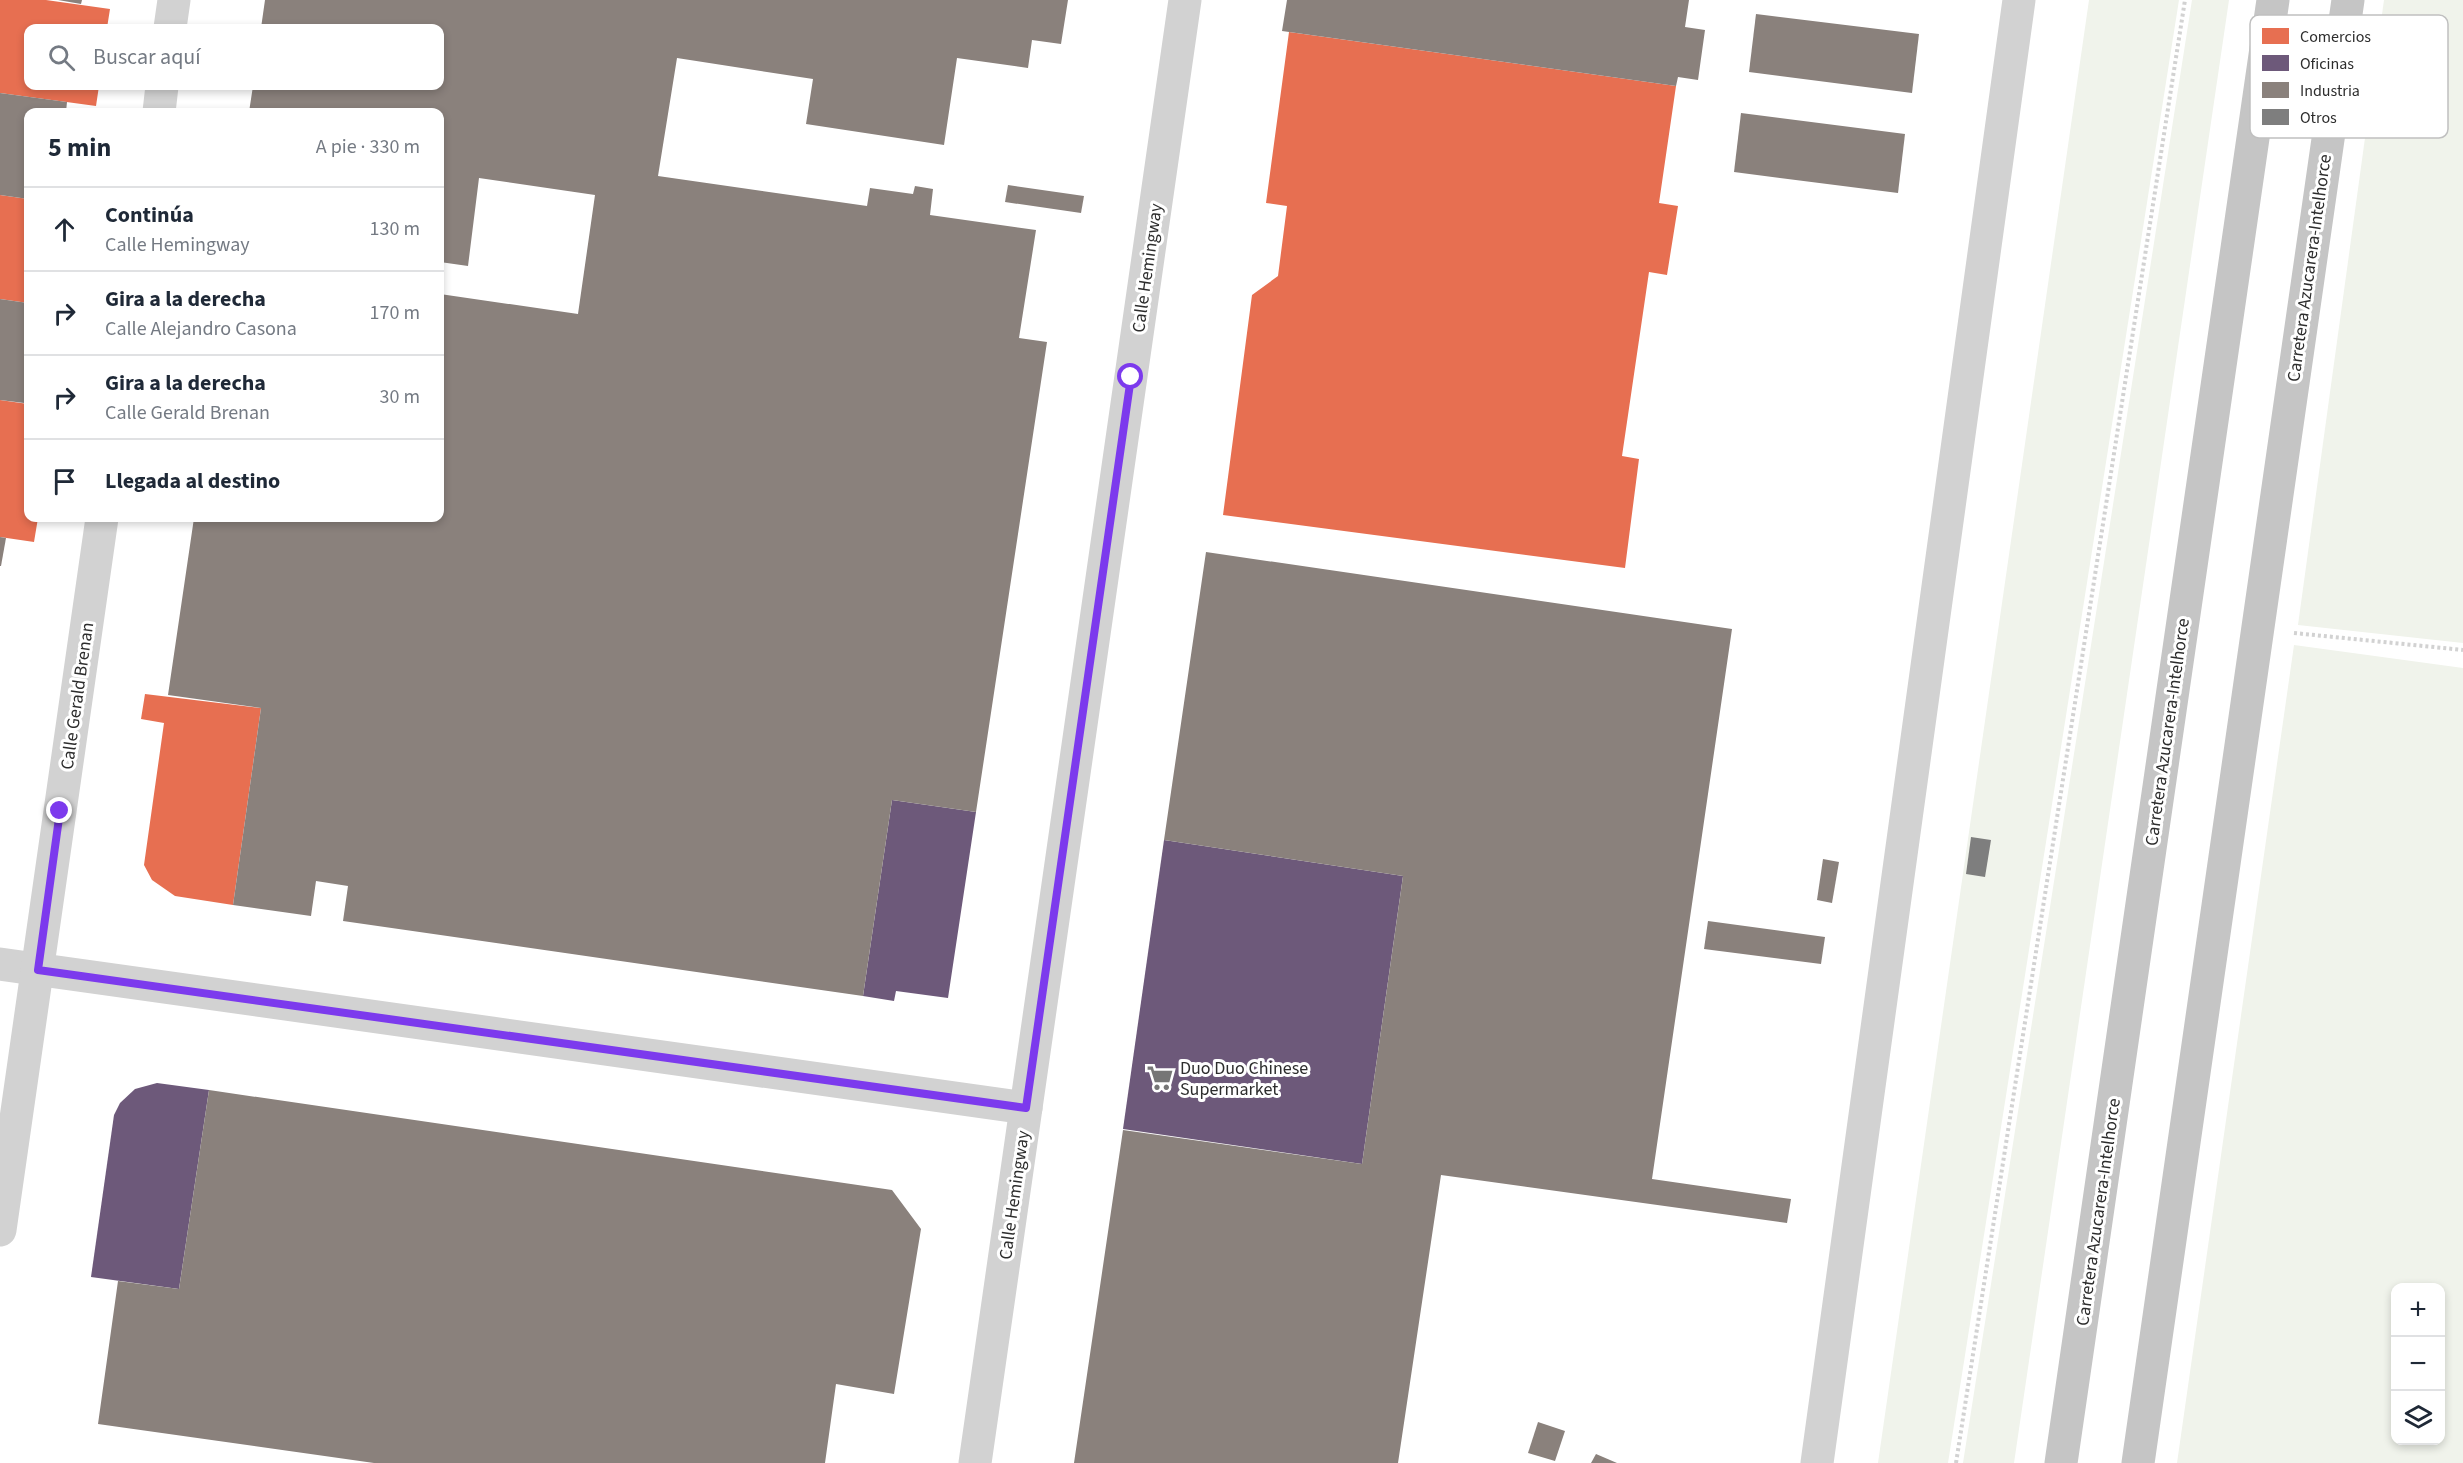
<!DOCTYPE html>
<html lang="es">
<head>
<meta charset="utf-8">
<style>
  body { margin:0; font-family:"Source Sans 3",sans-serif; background:#f2f2f3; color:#1f2937 }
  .controls { position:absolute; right:18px; bottom:18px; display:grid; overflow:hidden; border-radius:12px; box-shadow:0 3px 9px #0003 }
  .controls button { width:54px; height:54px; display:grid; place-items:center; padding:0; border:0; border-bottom:2px solid #e0e1e3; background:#fff; color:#1f2937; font:30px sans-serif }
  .stop { position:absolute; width:18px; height:18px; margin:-14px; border:4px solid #7c3aed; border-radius:50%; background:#fff }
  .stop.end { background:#7c3aed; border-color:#fff; box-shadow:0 2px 6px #0008 }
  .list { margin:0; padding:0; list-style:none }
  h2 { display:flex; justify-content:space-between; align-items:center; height:78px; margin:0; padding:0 24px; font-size:26px }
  h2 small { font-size:20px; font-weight:400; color:#747a83 }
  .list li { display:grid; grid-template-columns:39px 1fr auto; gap:18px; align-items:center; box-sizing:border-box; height:84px; padding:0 24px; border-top:2px solid #e0e1e3 }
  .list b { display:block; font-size:22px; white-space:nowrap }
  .list p { margin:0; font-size:20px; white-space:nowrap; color:#747a83 }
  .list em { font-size:20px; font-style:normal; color:#747a83 }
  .icon { flex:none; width:33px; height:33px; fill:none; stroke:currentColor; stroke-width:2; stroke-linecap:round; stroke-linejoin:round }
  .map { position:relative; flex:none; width:2463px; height:1463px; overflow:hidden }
  .search { position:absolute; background:#fff; box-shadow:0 3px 9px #0003; left:24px; top:24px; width:420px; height:66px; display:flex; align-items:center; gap:15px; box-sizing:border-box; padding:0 21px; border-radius:12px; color:#747a83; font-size:22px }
  .panel { position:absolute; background:#fff; box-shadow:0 3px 9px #0003; left:24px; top:108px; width:420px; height:414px; border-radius:12px }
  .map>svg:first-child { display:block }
</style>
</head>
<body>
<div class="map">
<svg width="2463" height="1463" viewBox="0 0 2463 1463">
  <rect width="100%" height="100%" fill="#fff"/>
  <g fill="#f0f3eb" fill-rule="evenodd">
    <polygon points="2089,0 2179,0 1948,1463 1878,1463"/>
    <polygon points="2192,0 2229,0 2014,1463 1963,1463"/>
    <polygon points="2384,0 2463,0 2463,643 2298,625"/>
    <path d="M2294,645L2463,668V1463H2177ZM2396,1288H2440V1440H2396Z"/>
  </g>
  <g fill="#e76f51">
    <polygon points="0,0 46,0 110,9 107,28 28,28 28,86 99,86 96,106 0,93"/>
    <polygon points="1289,32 1676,86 1659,203 1678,206 1667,275 1649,272 1622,456 1639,459 1625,568 1223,515 1252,295 1278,276 1287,206 1266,203"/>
    <polygon points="0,195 28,199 28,303 0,299"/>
    <polygon points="0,400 28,404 28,518 38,518 34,542 0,537"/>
    <polygon points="145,694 261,708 233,905 175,896 152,880 144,865 164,723 141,719"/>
  </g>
  <g fill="#6d597a">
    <polygon points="892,800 976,812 948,998 896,991 894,1001 863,996"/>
    <polygon points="1164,840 1403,876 1362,1164 1123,1129"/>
    <polygon points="157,1083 209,1090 179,1289 91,1277 114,1115 120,1103 135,1089"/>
  </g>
  <g fill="#8a817c">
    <polygon points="58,0 82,0 81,4"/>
    <polygon points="265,0 1068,0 1061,44 1032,40 1028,68 957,58 944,145 806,124 813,79 677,58 658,176 867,206 870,188 913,194 915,186 933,189 930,215 1036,230 1019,338 1047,342 976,812 892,800 863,996 343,921 348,886 316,881 311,916 233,905 261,708 168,695 194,518 440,518 440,294 578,314 595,195 479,178 468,266 440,262 440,112 249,112 253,86 440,86 440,28 261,28"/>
    <polygon points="1287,0 1689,0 1685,27 1705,30 1698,80 1678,77 1676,86 1282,31"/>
    <polygon points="1756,14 1919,34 1912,93 1749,72"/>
    <polygon points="0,93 67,102 66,112 28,112 28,199 0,195"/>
    <polygon points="1741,113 1905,134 1898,193 1734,172"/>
    <polygon points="1008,185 1084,196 1081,213 1005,202"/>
    <polygon points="0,299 28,303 28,375 24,403 0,400"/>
    <polygon points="0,537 6,538 1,566 0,566"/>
    <polygon points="1206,552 1732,629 1652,1179 1791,1199 1787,1223 1441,1175 1398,1463 1074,1463 1123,1130 1362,1164 1403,876 1164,840"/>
    <polygon points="1823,859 1839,862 1832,903 1817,900"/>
    <polygon points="1708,921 1825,937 1821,964 1704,949"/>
    <polygon points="209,1090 892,1190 921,1229 894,1394 836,1384 825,1463 374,1463 98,1424 118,1281 179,1289"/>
    <polygon points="1538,1422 1565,1431 1555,1461 1528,1453"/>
    <polygon points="1596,1454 1617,1463 1591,1463"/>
  </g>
  <polygon fill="#7e7e7e" points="1971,837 1991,840 1985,877 1966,874"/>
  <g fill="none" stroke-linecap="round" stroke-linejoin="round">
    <g stroke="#d2d2d2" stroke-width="4" stroke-dasharray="3 3" stroke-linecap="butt">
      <polyline points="2294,633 2463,650"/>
      <polyline points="1956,1463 2185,0"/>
    </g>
    <g stroke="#d2d2d2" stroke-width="33">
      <polyline points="170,28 174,0"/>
      <polyline points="159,112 162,86"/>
      <polyline points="0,964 1026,1108"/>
      <polyline points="0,1230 102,518"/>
      <polyline points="975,1463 1185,0"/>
      <polyline points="1817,1463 2019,0"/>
    </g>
    <g stroke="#c5c5c5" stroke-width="33">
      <polyline points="2061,1463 2273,0"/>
      <polyline points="2138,1463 2348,0"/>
    </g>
  </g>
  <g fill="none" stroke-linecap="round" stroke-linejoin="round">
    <polyline stroke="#7c3aed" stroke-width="8" points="60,811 38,970 1026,1108 1131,377"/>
  </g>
  <defs>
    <g id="supermarket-bare" transform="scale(2.07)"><path d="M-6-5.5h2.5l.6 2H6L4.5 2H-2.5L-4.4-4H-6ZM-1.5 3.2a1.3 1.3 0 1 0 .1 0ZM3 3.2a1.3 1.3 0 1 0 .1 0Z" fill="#767676" stroke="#fff" stroke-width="2.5" paint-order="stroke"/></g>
  </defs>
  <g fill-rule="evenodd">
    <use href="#supermarket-bare" x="1160" y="1078"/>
  </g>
  <g text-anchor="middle" stroke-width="6" stroke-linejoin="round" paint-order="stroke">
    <g font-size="18" fill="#2d2d2d" stroke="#fff">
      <text transform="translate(1147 268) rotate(-82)" y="6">Calle Hemingway</text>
      <text transform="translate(2309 268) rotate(-82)" y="6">Carretera Azucarera-Intelhorce</text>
      <text transform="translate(77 696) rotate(-82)" y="6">Calle Gerald Brenan</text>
      <text transform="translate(2167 732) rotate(-82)" y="6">Carretera Azucarera-Intelhorce</text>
      <text transform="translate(1014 1195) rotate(-82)" y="6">Calle Hemingway</text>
      <text transform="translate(2098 1212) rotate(-82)" y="6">Carretera Azucarera-Intelhorce</text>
    </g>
    <g font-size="18" fill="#2d2d2d" stroke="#fff" text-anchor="start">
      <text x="1180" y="1074">Duo Duo Chinese<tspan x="1180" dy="21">Supermarket</tspan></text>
    </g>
  </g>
  <rect x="2250" y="15" width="198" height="123" rx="9" fill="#fff" stroke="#c0c0c0" stroke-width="1.5"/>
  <rect x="2262" y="28" width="27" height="16" fill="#e76f51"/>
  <rect x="2262" y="55" width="27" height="16" fill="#6d597a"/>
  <rect x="2262" y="82" width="27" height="16" fill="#8a817c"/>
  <rect x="2262" y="109" width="27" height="16" fill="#7e7e7e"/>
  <g font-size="16" fill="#2d2d2d">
    <text x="2300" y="42">Comercios</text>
    <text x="2300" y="69">Oficinas</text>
    <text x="2300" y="96">Industria</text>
    <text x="2300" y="123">Otros</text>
  </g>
</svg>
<div class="controls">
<button>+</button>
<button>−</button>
<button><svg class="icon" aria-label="layers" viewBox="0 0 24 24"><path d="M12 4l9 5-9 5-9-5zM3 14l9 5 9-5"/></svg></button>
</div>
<div class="stop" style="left:1131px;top:377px"></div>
<div class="stop end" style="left:60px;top:811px"></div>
<div class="search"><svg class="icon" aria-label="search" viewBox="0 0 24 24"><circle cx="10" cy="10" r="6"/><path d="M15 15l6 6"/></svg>Buscar aquí</div>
<section class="panel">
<h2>5 min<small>A pie · 330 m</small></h2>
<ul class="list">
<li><svg class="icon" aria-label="ahead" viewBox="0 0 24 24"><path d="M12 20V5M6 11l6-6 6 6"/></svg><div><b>Continúa</b><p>Calle Hemingway</p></div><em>130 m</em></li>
<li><svg class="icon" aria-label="right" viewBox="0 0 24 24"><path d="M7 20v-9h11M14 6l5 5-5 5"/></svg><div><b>Gira a la derecha</b><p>Calle Alejandro Casona</p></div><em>170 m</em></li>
<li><svg class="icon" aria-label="right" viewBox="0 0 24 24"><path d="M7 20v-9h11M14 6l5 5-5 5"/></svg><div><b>Gira a la derecha</b><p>Calle Gerald Brenan</p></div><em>30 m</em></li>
<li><svg class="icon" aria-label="arrive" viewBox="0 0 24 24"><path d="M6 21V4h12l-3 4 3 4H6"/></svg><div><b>Llegada al destino</b></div></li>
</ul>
</section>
</div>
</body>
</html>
